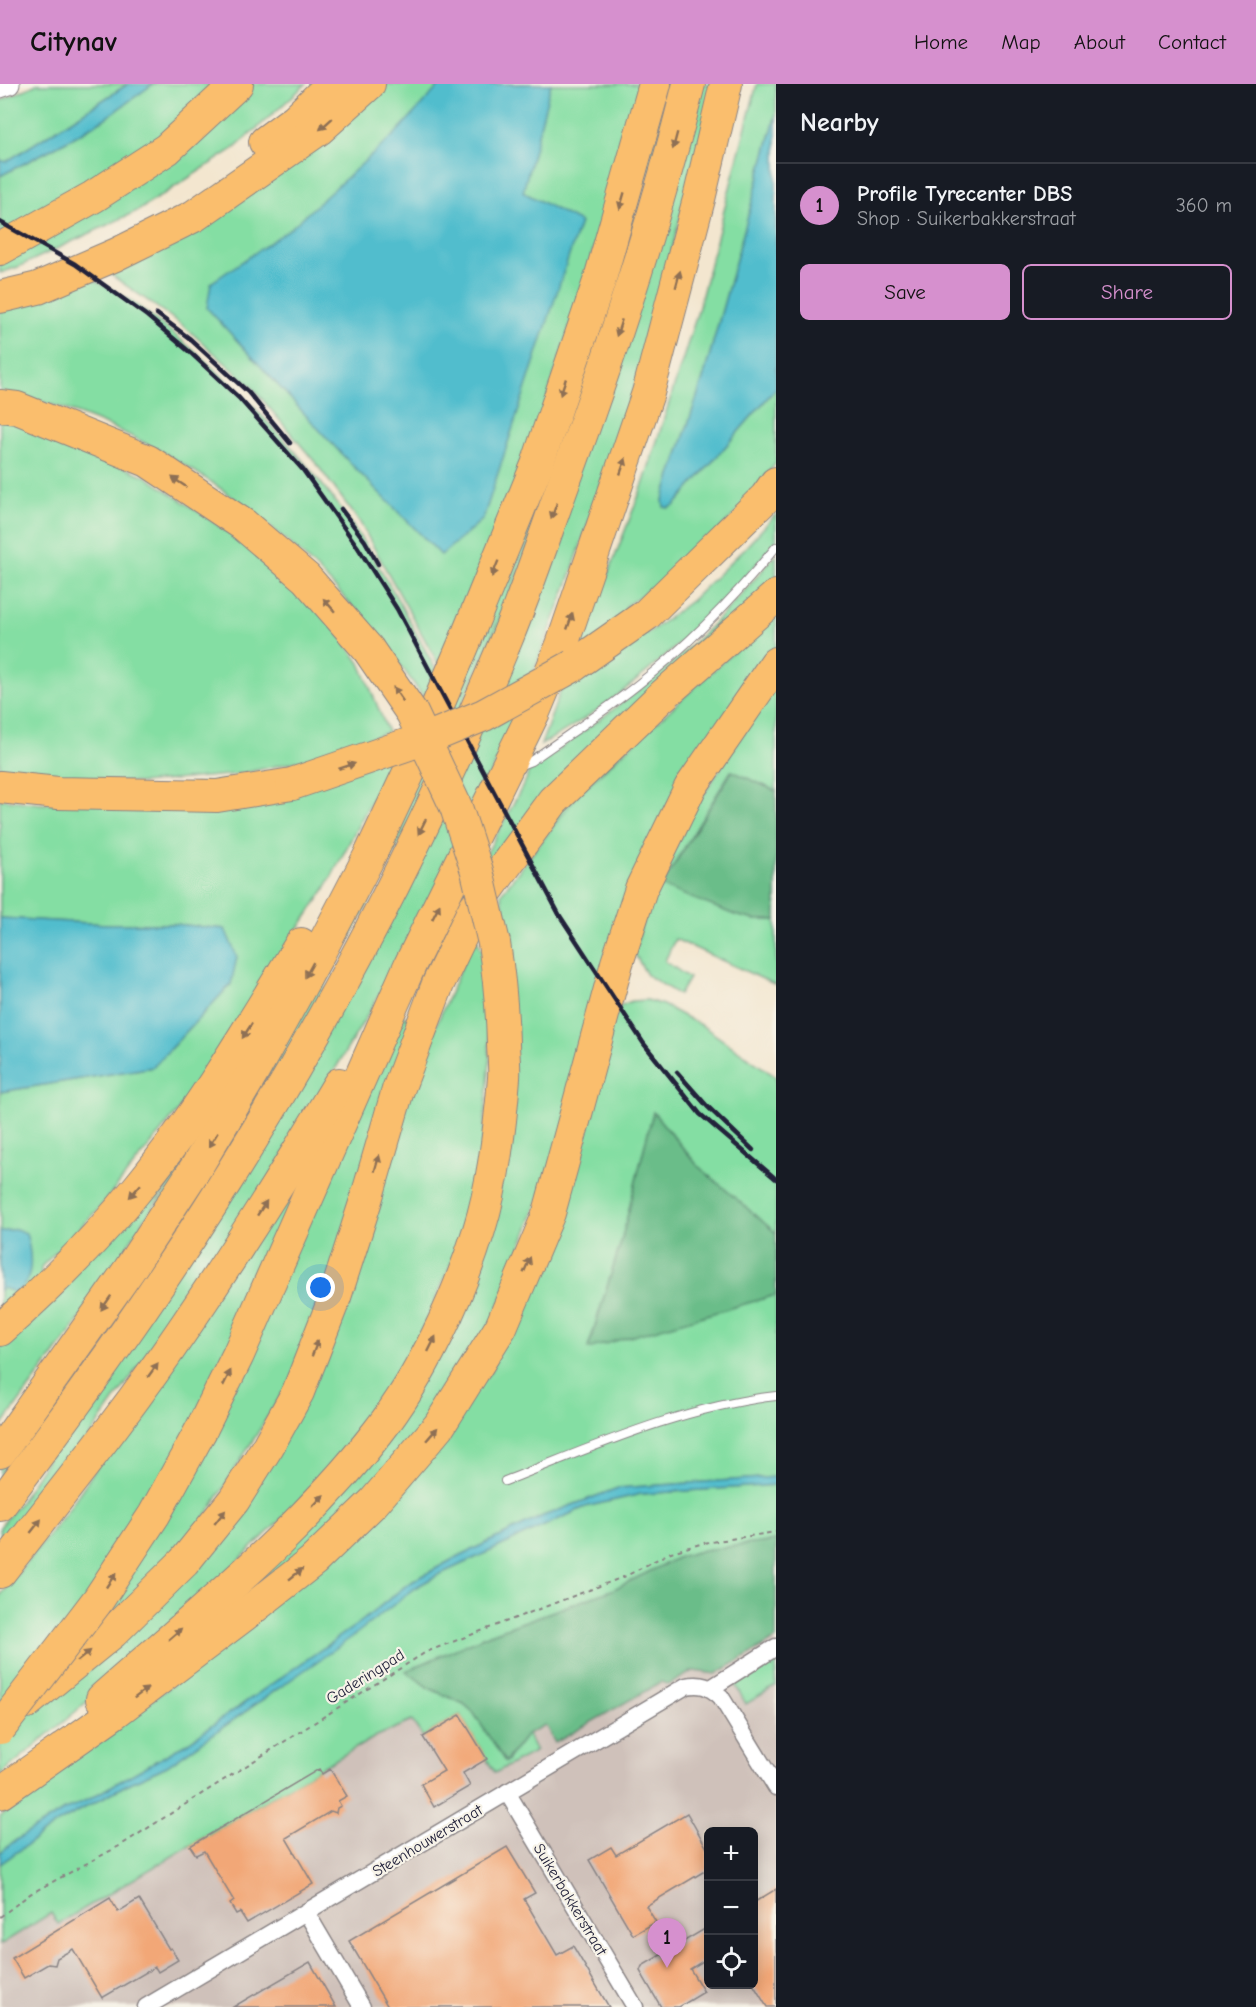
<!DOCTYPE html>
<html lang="en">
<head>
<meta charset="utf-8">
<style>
  body { margin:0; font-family:"Comic Neue",sans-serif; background:#20242c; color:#f1f3f6 }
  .controls { position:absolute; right:18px; bottom:18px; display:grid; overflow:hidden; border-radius:9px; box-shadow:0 3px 15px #0003 }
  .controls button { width:54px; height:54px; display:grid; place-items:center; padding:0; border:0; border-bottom:2px solid #363941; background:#171b24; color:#f1f3f6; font:30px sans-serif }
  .you { position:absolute; left:321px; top:1204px; width:21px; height:21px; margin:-15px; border:4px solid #fff; border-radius:50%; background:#1a73e8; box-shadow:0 0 0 9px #1a73e833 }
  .badge { display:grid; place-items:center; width:39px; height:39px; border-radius:50%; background:#d690ce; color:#111; font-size:20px; font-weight:700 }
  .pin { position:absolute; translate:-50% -50px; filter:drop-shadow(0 2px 3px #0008) }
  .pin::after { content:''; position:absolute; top:32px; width:21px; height:18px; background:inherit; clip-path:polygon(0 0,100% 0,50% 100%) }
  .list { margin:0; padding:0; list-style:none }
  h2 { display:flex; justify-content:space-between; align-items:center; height:78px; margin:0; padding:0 24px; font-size:26px }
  h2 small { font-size:20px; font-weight:400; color:#9ea1a6 }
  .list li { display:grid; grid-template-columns:39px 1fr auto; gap:18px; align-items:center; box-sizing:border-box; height:84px; padding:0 24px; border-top:2px solid #363941 }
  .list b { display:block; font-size:22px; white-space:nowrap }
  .list p { margin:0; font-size:20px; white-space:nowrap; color:#9ea1a6 }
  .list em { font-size:20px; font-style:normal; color:#9ea1a6 }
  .actions { display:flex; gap:12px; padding:18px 24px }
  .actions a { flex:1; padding:14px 0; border:2px solid #d690ce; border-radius:9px; text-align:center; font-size:21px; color:#d690ce }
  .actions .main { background:#d690ce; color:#111 }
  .icon { flex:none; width:33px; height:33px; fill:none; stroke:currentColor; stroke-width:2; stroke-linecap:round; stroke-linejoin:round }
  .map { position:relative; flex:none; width:776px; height:1923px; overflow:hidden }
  header { display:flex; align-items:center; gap:36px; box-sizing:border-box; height:84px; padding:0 30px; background:#d690ce; color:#111 }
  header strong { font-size:28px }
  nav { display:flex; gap:33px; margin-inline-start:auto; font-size:21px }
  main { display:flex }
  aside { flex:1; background:#171b24 }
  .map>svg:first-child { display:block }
</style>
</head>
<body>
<header>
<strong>Citynav</strong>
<nav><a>Home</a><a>Map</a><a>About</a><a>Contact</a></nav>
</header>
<main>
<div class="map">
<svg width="776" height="1923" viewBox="0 0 776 1923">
  <rect width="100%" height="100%" fill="#f7f3e8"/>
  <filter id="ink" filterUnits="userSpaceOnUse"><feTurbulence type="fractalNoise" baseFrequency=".0167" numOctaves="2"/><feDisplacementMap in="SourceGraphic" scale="12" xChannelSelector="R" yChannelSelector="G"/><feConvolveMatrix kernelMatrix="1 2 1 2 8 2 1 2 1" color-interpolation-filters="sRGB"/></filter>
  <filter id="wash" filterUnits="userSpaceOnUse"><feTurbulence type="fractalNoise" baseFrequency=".008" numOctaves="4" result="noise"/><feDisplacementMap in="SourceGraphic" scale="24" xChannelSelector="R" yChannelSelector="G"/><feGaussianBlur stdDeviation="1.35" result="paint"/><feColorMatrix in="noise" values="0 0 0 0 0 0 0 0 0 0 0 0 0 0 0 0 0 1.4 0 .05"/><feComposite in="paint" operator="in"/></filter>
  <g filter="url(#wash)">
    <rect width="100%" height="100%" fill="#f3e6cf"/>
    <path fill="#cfc1ba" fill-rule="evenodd" d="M776,1555V1923H0V1861L51,1829L58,1840L377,1652L412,1636L423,1652L460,1631L495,1689L535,1667L527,1650L545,1640L556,1658L661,1598L669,1601L693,1587L716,1590ZM708,1748H754V1900H708Z"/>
    <g fill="#84dea3" stroke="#53806f" stroke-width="1.5">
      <polygon points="37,0 128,0 6,78 0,76 0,17"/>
      <polygon points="153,0 223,0 162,52 0,152 0,92 74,53 104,35"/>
      <polygon points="248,0 306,0 235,64 139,126 18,183 0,189 0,171"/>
      <polygon points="380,0 645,0 527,379 439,581 359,437 315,378 251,302 185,243 100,183"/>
      <polygon points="665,0 674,0 606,242 511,507 414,731 305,940 171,1160 0,1402 0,1378 401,724"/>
      <polygon points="700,0 715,0 642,280 568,499 511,646 440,798 374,920 269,1096 0,1480 0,1443 20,1418 377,860"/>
      <path d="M757,0H776V31L703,295L663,416L675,421L776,304V379L736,429L682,482L626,522L647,550L692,516L745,464L776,430V457C725,519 669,574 603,622C584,636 562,648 541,661L581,549H585L644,398L697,230Z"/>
      <path d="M84,191C99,199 115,206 128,215C210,273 298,361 354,444C385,489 410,538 436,586L424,614C322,465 179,346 0,307V224Z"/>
      <polygon points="0,332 145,392 267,474 327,533 360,579 388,648 308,675 239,690 141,699 0,689"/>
      <path d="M776,470V505L470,826L313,1260L181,1472L0,1627V1512L65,1430L404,932L408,935L462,815L526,696L530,682L536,683C570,656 605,632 639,606C690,566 735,520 776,470Z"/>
      <polygon points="776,529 776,568 709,663 487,1253 376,1409 167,1583 270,1485 468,1203 509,856 501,810 578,710"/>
      <polygon points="776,598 776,707 731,687 662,801 735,831 755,836 776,836 776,901 675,855 665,877 689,894 679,911 647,891 634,869 645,830 689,733"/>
      <polygon points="393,675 325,805 177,1028 101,1122 41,1183 40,1224 254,957 179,1083 75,1242 0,1344 0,1008 153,983 231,900 225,845 174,840 106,840 0,834 0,715 43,720"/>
      <polygon points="475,852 484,871 490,977 483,1054 472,1114 453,1175 430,1229 407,1274 372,1327 335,1377 292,1425 145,1567 74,1629 0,1691 0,1650 241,1424 420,978"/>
      <polygon points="647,916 663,921 704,943 776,993 776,1149 698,1082 653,1028 621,1158 588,1264 776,1211 776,1393 618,1404 543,1432 457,1473 408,1500 362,1537 184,1661 89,1715 61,1728 13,1758 0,1769 0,1733 19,1716 252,1541 492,1286 611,925 632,917"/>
      <polygon points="776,1401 776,1457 704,1466 679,1473 612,1506 490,1550 407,1587 429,1604 464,1620 473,1628 506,1678 527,1650 536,1667 495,1689 460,1631 423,1653 412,1637 377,1652 319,1685 58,1840 51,1829 0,1861 0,1780 59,1738 126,1701 167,1682 271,1610 418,1502 438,1491 585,1423 641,1410"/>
      <polygon points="776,1568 776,1602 746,1620 732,1595"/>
    </g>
    <g fill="#6bbd89" stroke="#467062" stroke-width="1.5">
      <polygon points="732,687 776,707 776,836 755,836 735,831 661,802"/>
      <polygon points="653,1028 698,1082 776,1149 776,1211 588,1265 621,1158"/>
      <polygon points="776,1457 776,1555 716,1590 693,1587 669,1601 661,1598 555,1659 545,1641 527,1650 505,1678 473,1628 464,1620 429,1604 406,1587 490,1550 612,1506 679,1473 704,1466"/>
    </g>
    <g fill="#51bdcd" stroke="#3a7084" stroke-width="1.5">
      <polygon points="128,0 153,0 104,35 74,53 0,92 0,76 6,78"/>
      <polygon points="441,0 551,0 523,108 580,138 483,435 441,471 348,377 207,224 211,199 291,144 395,50"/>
      <polygon points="776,31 776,304 675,421 669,424 664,423 663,416 703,295"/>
      <polygon points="0,834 106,840 174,840 225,845 237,873 231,900 153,983 0,1008"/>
      <path d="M16,1145L26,1149C31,1167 36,1199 15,1208L3,1204L0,1206V1148Z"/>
      <polygon points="776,1393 776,1401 641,1410 585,1423 438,1491 418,1502 352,1553 167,1682 126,1701 59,1738 0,1780 0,1769 13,1758 61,1728 89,1715 184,1661 362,1537 408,1500 457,1473 543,1432 618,1404"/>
    </g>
    <g id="blocks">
      <g fill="#f2a777">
        <polygon points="460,1631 487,1675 463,1689 470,1702 434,1723 421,1700 444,1687 423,1653"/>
        <polygon points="319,1685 322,1690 330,1685 347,1712 338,1717 341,1722 337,1724 336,1729 331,1727 286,1754 313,1800 247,1839 240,1828 236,1830 230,1820 234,1817 204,1767 196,1771 190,1762"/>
        <polygon points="687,1729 708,1766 708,1785 646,1822 656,1838 633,1851 589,1776 611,1763 616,1771"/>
        <polygon points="507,1763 535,1809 524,1815 557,1871 573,1862 609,1923 388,1923 349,1857"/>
        <polygon points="776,1805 776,1923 767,1923 753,1900 753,1819"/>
        <polygon points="110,1814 118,1828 139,1815 169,1865 171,1864 178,1876 158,1888 155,1883 102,1914 73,1865 57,1874 55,1881 48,1880 24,1894 12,1874"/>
        <polygon points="708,1843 708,1874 690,1885 704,1908 679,1923 661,1923 640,1887 642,1882"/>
        <polygon points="310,1878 336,1923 233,1923"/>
      </g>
    </g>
  </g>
  <g filter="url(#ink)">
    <use href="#blocks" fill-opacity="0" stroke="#8a8485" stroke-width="1.5"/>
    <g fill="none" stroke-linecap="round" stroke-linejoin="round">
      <g stroke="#8a8485" stroke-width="10">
        <g id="service">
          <path d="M518,682L531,677C566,652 602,629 636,602C688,562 734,514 776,463"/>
          <path d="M505,1397C593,1363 681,1323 776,1312"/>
        </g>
      </g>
      <g stroke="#8a8485" stroke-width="19">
        <g id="minor">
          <polyline points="711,1604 776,1563"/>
          <polyline points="507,1708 635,1923"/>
          <polyline points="306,1828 362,1923"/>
          <path d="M146,1923L686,1602C701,1599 709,1602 721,1613L776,1703"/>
        </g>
      </g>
      <g stroke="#8a8485" stroke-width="23">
        <polyline id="tertiary" points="0,3 9,0"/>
      </g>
      <g stroke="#8a8485" stroke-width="34">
        <g id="motorway">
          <polyline points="265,58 296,35 332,0"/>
          <polyline points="0,165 93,113 167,65 237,0"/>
          <polyline points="0,213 38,204 115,171 194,132 319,45 369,0"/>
          <polyline points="0,322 17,324 148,377 244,441 306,494 368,565"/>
          <polyline points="573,582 646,531 766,413 776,399"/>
          <polyline points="0,703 58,709 217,712 292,700"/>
          <path d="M0,1246C51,1201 100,1152 142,1099C202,1025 251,941 301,860"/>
          <polyline points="201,1346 238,1271 410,881 534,628 562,561 648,309 699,115 726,0"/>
          <polyline points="0,1368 129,1186 197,1082 253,988 320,867 370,771 411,684 463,562 537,381 600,195 655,0"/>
          <path d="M0,1421C90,1302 177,1180 254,1052C351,894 435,726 507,554C527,505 544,454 562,404C611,271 655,137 689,0"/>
          <path d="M0,1488C63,1407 128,1327 186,1241C239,1163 290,1082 339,1000"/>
          <path d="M102,1615C197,1531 300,1449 378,1348C422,1292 458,1214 479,1146C494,1098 500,1044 504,994C505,982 503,970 503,958C502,924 499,892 494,859"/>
          <polyline points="27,1618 113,1548 184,1478 234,1416 268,1362 298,1308 335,1213 366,1116 398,1006 438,900 475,823 553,717 660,614 776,512"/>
          <polyline points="0,1709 114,1629 243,1532 313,1477 374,1418 439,1342 501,1243 549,1129 617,879 641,805 690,704 776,579"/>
        </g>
      </g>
      <polyline stroke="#8a8485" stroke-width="2" stroke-dasharray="4.5 4.5" stroke-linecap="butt" points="0,1833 30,1810 121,1761 426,1568 626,1492 671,1468 704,1459 776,1448"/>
      <use href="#service" stroke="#fff" stroke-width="8"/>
      <use href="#minor" stroke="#fff" stroke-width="16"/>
      <use href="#tertiary" stroke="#fff" stroke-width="21"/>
      <use href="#motorway" stroke="#fabe6d" stroke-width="32"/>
      <g stroke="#22223b" stroke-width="4.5">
        <polyline points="0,138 75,180 147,232 192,270 239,314 303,386 357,462 397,525 560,832 644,960 700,1030 776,1095"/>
        <polyline points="157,230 189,254 248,308 290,359"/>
        <polyline points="341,425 365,457 378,480"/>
        <polyline points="677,988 707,1022 753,1066"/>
      </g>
      <g stroke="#8a8485" stroke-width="34" stroke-linecap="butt">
        <g id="motorway-bridge">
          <polyline points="368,565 412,629 456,723 477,787 494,859"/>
          <polyline points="292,700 438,650 484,631 573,582"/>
          <polyline points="0,1644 98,1516 154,1431 201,1346"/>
        </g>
      </g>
      <use href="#motorway-bridge" stroke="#fabe6d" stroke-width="32"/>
    </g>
    <defs><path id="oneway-solid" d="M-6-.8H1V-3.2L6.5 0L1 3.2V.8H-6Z" transform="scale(1.5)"/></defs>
    <g fill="#8e7054">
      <use href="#oneway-solid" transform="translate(326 40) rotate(138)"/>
      <use href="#oneway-solid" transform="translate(675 57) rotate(105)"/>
      <use href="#oneway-solid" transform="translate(622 117) rotate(106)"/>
      <use href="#oneway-solid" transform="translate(678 195) rotate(-75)"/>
      <use href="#oneway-solid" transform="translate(619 244) rotate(108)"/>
      <use href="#oneway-solid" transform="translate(563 303) rotate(109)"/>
      <use href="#oneway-solid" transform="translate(623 382) rotate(-71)"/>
      <use href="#oneway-solid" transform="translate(179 398) rotate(-146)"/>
      <use href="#oneway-solid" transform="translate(554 427) rotate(110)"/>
      <use href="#oneway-solid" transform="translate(495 485) rotate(112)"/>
      <use href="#oneway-solid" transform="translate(329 521) rotate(-131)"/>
      <use href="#oneway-solid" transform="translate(570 537) rotate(-71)"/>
      <use href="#oneway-solid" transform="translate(398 610) rotate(-125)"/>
      <use href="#oneway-solid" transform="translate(347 682) rotate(-18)"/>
      <use href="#oneway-solid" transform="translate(422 743) rotate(116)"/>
      <use href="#oneway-solid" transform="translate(436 828) rotate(-63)"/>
      <use href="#oneway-solid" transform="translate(309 886) rotate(119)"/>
      <use href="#oneway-solid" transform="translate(247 947) rotate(123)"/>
      <use href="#oneway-solid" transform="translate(213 1056) rotate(121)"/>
      <use href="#oneway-solid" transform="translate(377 1079) rotate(-74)"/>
      <use href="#oneway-solid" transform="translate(135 1107) rotate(131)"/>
      <use href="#oneway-solid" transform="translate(262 1124) rotate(-57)"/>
      <use href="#oneway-solid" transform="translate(527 1181) rotate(-67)"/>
      <use href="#oneway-solid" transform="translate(106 1219) rotate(125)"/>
      <use href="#oneway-solid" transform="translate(432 1260) rotate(-64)"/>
      <use href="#oneway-solid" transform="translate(315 1264) rotate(-69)"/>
      <use href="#oneway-solid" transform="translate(153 1286) rotate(-54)"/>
      <use href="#oneway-solid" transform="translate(227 1294) rotate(-64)"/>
      <use href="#oneway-solid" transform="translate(432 1350) rotate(-49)"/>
      <use href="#oneway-solid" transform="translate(318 1417) rotate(-46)"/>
      <use href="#oneway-solid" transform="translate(220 1433) rotate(-51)"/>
      <use href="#oneway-solid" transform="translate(36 1442) rotate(-52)"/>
      <use href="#oneway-solid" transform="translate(296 1490) rotate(-39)"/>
      <use href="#oneway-solid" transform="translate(111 1496) rotate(-56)"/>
      <use href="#oneway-solid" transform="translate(175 1550) rotate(-41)"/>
      <use href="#oneway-solid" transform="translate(84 1572) rotate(-39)"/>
      <use href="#oneway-solid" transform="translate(141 1609) rotate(-37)"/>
    </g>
  </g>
  <g text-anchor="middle" stroke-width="4.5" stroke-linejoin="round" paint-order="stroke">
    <g font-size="16" fill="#22223b" stroke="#f7f3e8">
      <text transform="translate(365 1592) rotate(-32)" y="6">Gaderingpad</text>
      <text transform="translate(427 1756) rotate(-31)" y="6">Steenhouwerstraat</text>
      <text transform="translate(571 1815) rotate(59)" y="6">Suikerbakkerstraat</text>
    </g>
  </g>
</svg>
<div class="controls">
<button>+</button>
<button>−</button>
<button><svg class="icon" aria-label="locate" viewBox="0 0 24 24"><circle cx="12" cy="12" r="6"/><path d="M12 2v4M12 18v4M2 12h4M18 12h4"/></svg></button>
</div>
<div class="you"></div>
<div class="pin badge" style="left:667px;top:1884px">1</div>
</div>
<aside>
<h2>Nearby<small></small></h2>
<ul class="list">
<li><span class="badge">1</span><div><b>Profile Tyrecenter DBS</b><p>Shop · Suikerbakkerstraat</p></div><em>360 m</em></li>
</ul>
<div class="actions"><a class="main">Save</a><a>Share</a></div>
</aside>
</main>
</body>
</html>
